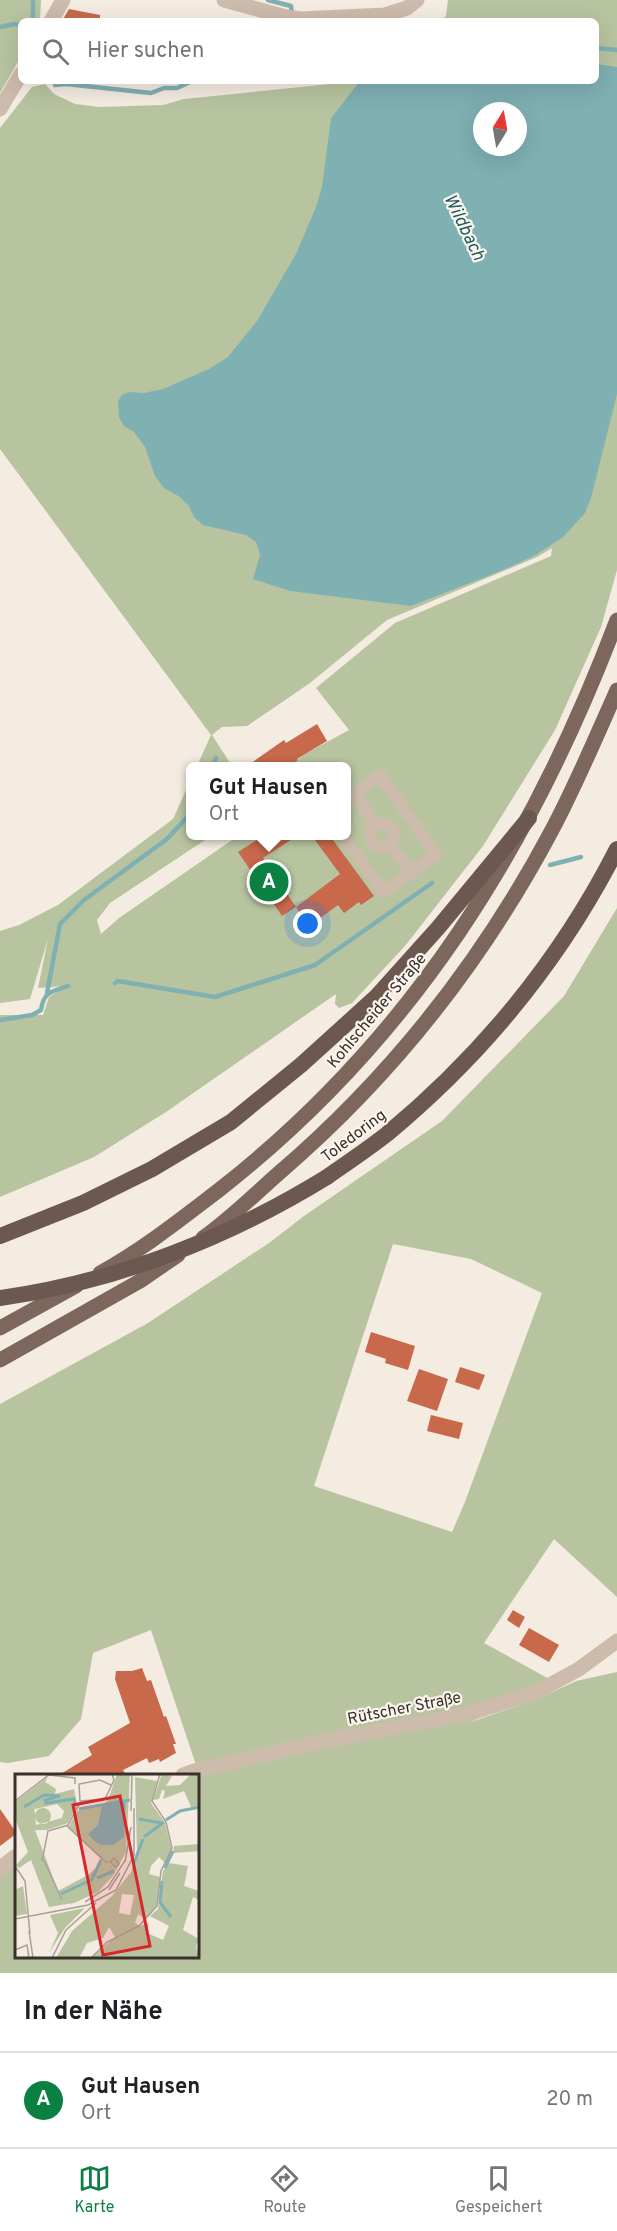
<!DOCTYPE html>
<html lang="de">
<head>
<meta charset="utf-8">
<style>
  body { margin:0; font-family:Overpass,sans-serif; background:#f6f6f6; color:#202124 }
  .compass { position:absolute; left:473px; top:102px; width:54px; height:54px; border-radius:50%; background:#fff; box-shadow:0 6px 24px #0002; rotate:11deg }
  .you { position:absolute; left:308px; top:924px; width:21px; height:21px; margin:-15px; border:4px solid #fff; border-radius:50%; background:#1a73e8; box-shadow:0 0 0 9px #1a73e833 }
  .badge { display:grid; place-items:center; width:39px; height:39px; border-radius:50%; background:#0b8043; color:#fff; font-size:20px; font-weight:700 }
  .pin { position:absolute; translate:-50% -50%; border:3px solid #fff; box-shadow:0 2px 6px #0006 }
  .popup { position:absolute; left:186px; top:762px; width:165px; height:78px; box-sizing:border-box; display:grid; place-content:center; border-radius:9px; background:#fff; filter:drop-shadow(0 2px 4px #0005); font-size:20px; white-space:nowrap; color:#757577 }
  .popup b { font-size:22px; color:#202124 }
  .popup::after { content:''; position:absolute; left:50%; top:100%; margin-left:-12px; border:12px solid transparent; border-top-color:#fff }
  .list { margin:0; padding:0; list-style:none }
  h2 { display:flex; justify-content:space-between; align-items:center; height:78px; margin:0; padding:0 24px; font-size:26px }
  h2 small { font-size:20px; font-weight:400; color:#757577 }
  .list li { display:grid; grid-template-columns:39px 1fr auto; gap:18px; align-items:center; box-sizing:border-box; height:96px; padding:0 24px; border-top:2px solid #e0e0e0 }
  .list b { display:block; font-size:22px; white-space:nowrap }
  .list p { margin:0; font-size:20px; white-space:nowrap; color:#757577 }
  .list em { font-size:20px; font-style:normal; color:#757577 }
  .icon { flex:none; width:33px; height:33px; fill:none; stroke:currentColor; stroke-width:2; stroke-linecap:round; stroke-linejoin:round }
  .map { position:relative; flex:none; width:617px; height:1973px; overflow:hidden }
  .search { position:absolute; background:#fff; box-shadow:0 6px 24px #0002; left:18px; right:18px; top:18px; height:66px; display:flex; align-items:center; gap:15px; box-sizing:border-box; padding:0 21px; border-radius:9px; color:#757577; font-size:22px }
  .sheet { height:174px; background:#fff }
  nav { display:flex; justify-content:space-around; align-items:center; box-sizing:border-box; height:84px; border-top:2px solid #e0e0e0; background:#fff; font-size:16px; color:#757577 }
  nav a { display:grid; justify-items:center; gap:3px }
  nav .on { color:#0b8043 }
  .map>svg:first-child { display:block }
</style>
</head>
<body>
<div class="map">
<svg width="617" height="1973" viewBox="0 0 617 1973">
  <rect width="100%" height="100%" fill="#f4ebe1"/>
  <g fill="#b8c4a0" fill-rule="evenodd">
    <polygon points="0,0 41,0 40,21 21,21 21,57 0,93"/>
    <polygon points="448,0 617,0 617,106 415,92 617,268 617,570 601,627 555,730 483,846 405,946 352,1003 339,1008 335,1004 336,994 166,1112 94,1157 0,1197 0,1015 43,1015 49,997 66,986 38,988 48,939 30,999 0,1003 0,931 19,925 58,905 173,819 191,779 191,836 211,836 110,903 97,920 101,934 119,918 238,836 347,836 347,766 290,766 305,754 349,730 316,688 395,623 551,556 552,548 537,557 387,620 310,683 247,726 222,727 212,735 232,766 197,766 211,735 0,449 0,128 32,87 45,84 54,94 75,104 99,107 163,105 184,99 360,81 596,81 596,21 440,21 446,16"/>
    <path d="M617,908V1597L554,1539L484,1643L551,1680L471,1722L538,1699L576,1681L617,1672V1973H0V1872L16,1861V1956H198L199,1774L151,1630L93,1653L81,1719L49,1756L8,1763L0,1762V1404L148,1323L269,1243L304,1216L442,1121L564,996ZM393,1244L471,1259L542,1293L465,1502L452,1532L314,1486Z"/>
  </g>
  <path fill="#7fb0b2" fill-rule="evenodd" d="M596,64L617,67V394L591,498L585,513L563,537L534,556L503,570L411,606L290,591L253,579L260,555L256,542L246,535L203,525L194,517L189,506L180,497L164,488L155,476L145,447L134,432L124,426L119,417L118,401L122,395L129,392L144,393L163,389L209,369L228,357L257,321L296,254L316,207L322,187L331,118L360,81H596ZM482,111H518V147H482Z"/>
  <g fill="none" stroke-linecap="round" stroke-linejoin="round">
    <g stroke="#7fb0b2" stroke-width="4.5">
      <polyline points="268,0 291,6 292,16"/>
      <polyline points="33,21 33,0"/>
      <polyline points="0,27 14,24 21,25"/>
      <polyline points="596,48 617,50"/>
      <polyline points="55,85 66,84 151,93 164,88 177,88 192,81"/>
      <polyline points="213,766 216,758"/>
      <polyline points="550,865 581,857"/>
      <polyline points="115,983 118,981 215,997 315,965 432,883"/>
      <polyline points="47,993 60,924 84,900 167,839 191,813"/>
      <path d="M0,1020L32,1015L41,1010C44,991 51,992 68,986"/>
    </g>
  </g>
  <g fill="#c8694b">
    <polygon points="69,9 100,15 100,21 62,21"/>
    <polygon points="317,724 327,741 297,759 298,760 290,766 247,766 284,740 286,743"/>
    <polygon points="263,836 297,836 263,858 296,907 282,916 238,852"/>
    <polygon points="312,836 330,836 374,896 361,905 359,902 344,913 338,905 308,927 296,907 340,874"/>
    <polygon points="371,1332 415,1346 408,1370 385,1363 386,1359 365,1352"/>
    <polygon points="460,1367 485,1375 479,1390 455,1382"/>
    <polygon points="419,1369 448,1379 437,1411 407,1401"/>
    <polygon points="431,1415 463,1423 459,1439 427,1431"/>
    <polygon points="513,1610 525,1617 519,1628 507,1620"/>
    <polygon points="529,1628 559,1645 549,1662 519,1645"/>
    <polygon points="142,1668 147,1681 151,1680 164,1717 166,1716 176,1744 173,1744 176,1753 160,1762 159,1759 149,1763 147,1758 123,1770 126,1775 59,1775 92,1755 88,1747 130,1723 115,1679 116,1671 132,1671"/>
    <polygon points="0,1809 16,1832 16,1834 0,1846"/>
  </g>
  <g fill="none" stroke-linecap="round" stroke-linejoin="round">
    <g stroke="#cdbbac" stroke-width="12">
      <polyline points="355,793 375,825"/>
      <circle cx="382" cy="835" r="12"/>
      <polyline points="343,836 383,892 436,855 380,775 347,799"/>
      <polyline points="390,845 411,872"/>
    </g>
    <g stroke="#cdbbac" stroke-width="15">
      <polyline points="224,0 286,17 301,19 385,15 407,8 417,0"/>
      <polyline points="51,21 63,0"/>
      <polyline points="0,109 21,74"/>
      <polyline points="183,1775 194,1771 319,1742 471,1713 537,1692 579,1669 617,1641"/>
      <polyline points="0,1868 16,1856"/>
    </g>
    <g stroke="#7d675c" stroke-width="15">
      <path d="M203,1238C230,1219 254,1195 279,1173C392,1076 482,962 552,830C576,785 596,737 617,690"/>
      <path d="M100,1273C142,1250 181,1219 219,1190C412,1039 531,847 617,620"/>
      <polyline points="0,1328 76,1286"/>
      <polyline points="0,1360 140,1281 178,1255"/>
    </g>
    <g stroke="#6c584f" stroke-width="16">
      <path d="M327,1177C347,1163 368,1149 387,1134C482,1055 561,959 617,849"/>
      <polyline points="0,1236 83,1203 152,1169 231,1122 301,1065 376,997 438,928 529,818"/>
    </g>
    <path stroke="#6c584f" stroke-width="16" d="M0,1298C116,1282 228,1238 327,1177"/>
  </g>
  <g text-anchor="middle" stroke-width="4.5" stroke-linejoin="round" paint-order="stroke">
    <g font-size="16" fill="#3b302b" stroke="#fbf5ee">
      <text transform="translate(376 1010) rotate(-50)" y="6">Kohlscheider Straße</text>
      <text transform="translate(353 1135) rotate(-37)" y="6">Toledoring</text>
      <text transform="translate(404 1707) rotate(-11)" y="6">Rütscher Straße</text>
    </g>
    <g font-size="18" font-style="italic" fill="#1f5a5e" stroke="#fbf5ee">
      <text transform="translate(465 227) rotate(64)" y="6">Wildbach</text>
    </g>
  </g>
  <g transform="translate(15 1774)">
    <rect width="184" height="184" fill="#f4ebe1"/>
    <path d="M102,0H115L111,78L98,102L83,118L59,129L34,133L16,86L4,94L1,91L13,78L0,44V28L33,3L30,8L41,15L40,20L59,15L62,32L53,49L32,56H20L43,117L73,101L84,91L85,84L53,54L62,37L87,32L93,26ZM42,30L49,37L47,44L21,51L19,32L20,35ZM147,0L157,2L151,12L165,11L176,0H184V32L177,35L169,17L148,25L150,17L147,16L144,25L138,26ZM120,3L142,7L136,29L150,49L157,77L151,90L144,83L136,92L134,100L145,103L142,132L131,145L123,140L120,149L125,152L134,149L132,159L148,166L154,152L135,142L143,135L148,97L154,89L173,92L169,112L184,117V126L178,123L168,156L184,165L181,172L184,184H76L100,163L94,153L88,164L72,169L64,184H41L57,157L97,122L116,98L122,76ZM107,120L119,121L115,141L104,139ZM20 42a8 8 0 1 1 16 0a8 8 0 1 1-16 0ZM184,70V77L158,79L159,72ZM8,112L12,140L0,142V116ZM70,134L50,154L34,179L43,159L35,141Z" fill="#b8c4a0" fill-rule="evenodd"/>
    <path d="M111,27L109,63L98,71H86L78,66L73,60L83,51L87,31Z" fill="#7fb0b2"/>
    <path fill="none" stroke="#7fb0b2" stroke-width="3" d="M9,33L29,21L45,22L30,26L31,29L59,25L60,29M64,35L115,26M124,45L146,49M151,46L165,37L185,33M129,63L149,48M119,89L128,65M150,94L158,77M82,104L99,97M77,105L86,86M147,107L145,128L156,143M46,120L78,105"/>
    <path fill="none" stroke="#aaa098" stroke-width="1.5" d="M34,1L60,4V10M0,27L35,0M65,27L64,10L85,6L96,11M116,37L117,0M52,52L92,89M99,84L104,90L101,93L95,88ZM29,86L47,126M27,87L33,57L53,51L66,27L90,25L99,6L97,0M110,88L116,53M0,92L10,107L15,160M94,116L105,99M70,128L93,113L111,85M0,145L73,131L101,116L119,81V34M14,157L18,184M0,176L12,171L14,184M37,184L51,156L81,129M76,184L92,168L124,152L142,132L146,97L157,74L151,48L137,27L145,0"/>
    <path fill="#d62828" fill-opacity="0.15" stroke="#d62828" stroke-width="3" d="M105,22L135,172L88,181L58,31Z"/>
    <rect width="184" height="184" fill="none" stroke="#3b302b" stroke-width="3"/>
  </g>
</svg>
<svg class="compass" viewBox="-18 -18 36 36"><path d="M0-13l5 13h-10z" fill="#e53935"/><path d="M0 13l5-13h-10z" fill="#757577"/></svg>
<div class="you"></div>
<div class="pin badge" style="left:269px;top:882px">A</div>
<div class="popup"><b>Gut Hausen</b>Ort</div>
<div class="search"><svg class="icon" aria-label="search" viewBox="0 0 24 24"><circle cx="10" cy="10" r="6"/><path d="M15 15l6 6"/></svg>Hier suchen</div>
</div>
<section class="sheet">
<h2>In der Nähe<small></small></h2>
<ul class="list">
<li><span class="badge">A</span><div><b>Gut Hausen</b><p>Ort</p></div><em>20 m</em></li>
</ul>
</section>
<nav>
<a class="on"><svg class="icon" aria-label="map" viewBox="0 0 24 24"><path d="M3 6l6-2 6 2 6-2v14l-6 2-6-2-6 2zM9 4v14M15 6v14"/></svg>Karte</a>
<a><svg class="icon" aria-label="directions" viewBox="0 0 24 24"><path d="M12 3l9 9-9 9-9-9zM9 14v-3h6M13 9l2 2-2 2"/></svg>Route</a>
<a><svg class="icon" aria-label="saved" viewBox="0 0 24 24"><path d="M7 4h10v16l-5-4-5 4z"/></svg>Gespeichert</a>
</nav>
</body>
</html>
